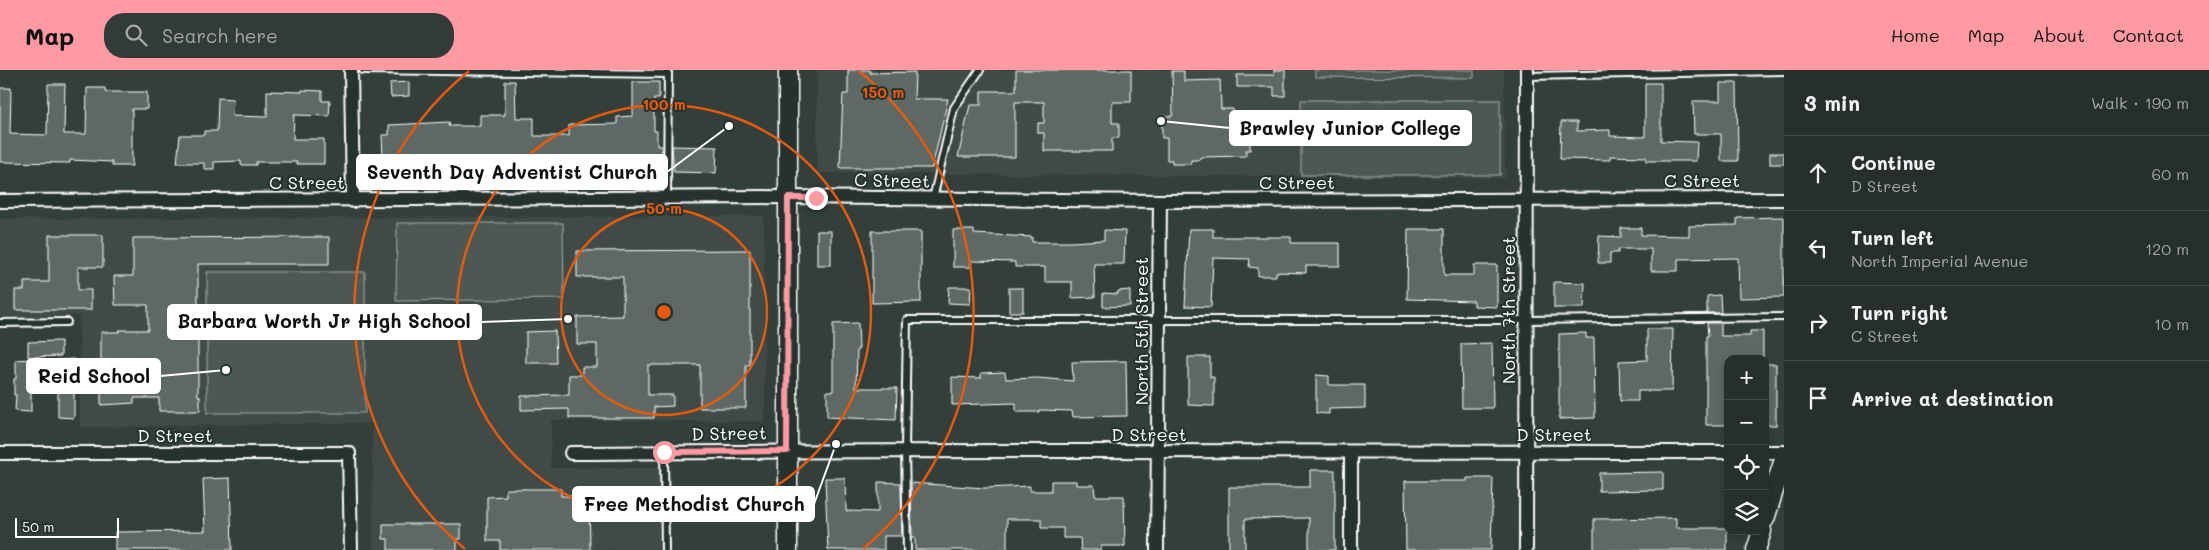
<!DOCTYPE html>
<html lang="en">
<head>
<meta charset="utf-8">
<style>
  body { margin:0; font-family:Mali,sans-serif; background:#323b38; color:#f1f3f6 }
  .controls { position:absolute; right:15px; bottom:15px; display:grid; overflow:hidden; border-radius:10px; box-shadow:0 2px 8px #0003 }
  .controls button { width:45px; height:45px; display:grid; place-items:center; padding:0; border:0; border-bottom:1px solid #424a48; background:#262f2c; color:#f1f3f6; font:25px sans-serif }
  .scale { position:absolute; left:15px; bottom:12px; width:104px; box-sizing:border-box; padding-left:5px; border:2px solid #fff; border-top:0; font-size:14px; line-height:18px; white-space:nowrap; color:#fff; -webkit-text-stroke:4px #26332d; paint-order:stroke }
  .stop { position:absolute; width:15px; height:15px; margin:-11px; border:4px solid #ff9aa2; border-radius:50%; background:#fff }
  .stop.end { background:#ff9aa2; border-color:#fff; box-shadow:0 1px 5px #0008 }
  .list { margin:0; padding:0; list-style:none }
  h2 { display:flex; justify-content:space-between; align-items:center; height:65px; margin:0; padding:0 20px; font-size:21px }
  h2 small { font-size:16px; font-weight:400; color:#a4a9a9 }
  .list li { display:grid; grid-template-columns:32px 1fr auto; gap:15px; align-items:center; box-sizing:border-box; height:75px; padding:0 20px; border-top:1px solid #424a48 }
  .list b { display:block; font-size:19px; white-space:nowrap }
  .list p { margin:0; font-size:16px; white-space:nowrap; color:#a4a9a9 }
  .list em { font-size:16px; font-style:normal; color:#a4a9a9 }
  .icon { flex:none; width:28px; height:28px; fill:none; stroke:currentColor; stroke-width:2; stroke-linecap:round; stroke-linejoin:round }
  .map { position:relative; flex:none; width:1784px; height:480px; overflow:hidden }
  header { display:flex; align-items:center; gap:30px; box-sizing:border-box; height:70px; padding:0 25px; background:#ff9aa2; color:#111 }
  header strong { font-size:24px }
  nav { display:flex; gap:28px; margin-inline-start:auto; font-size:18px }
  .search { width:350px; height:45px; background:#323b38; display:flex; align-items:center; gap:12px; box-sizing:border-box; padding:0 18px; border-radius:20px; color:#a4a9a9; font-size:19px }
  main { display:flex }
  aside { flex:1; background:#262f2c }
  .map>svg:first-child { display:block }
</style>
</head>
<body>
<header>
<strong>Map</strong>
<div class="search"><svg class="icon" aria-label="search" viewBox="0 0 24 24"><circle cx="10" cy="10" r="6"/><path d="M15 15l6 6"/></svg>Search here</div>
<nav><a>Home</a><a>Map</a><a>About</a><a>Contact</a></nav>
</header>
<main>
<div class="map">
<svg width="1784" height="480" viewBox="0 0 1784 480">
  <rect width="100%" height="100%" fill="#333f3a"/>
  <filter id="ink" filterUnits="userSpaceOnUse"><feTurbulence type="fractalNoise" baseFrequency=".02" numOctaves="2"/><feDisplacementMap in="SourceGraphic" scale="10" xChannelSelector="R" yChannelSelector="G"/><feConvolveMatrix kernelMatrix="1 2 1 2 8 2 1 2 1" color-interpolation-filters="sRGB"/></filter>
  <g filter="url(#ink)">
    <g fill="#404c47">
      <polygon points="817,0 1504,0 1505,108 817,103"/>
      <polygon points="764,146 765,351 551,350 551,398 661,398 660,480 373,480 372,353 80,357 79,246 0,247 0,149"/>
    </g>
    <g fill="#4d5853" stroke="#a6aca9">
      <polygon points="1315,0 1474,0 1474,8 1315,7"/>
      <rect x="1301" y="30" width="199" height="75"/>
      <polygon points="397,153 563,153 564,229 396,231"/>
      <rect x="207" y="202" width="158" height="141"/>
    </g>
    <g fill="#5f6964" stroke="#fff">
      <polygon points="848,0 870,0 870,3 915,2 914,29 948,29 932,98 840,98 843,24 848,24"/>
      <polygon points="1016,0 1131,0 1131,32 1112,32 1112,53 1119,53 1119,68 1112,68 1112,81 1044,81 1044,63 1038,63 1038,53 1044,53 1044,32 1015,32 1015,87 958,87 970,35 981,35 981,21 1016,21"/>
      <polygon points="1274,0 1285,0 1285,26 1274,26 1274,17 1237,17 1237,5 1274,5"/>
      <polygon points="1172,1 1184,1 1184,11 1220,10 1221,39 1233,39 1233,43 1245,43 1245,48 1250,48 1250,80 1246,80 1246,86 1201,87 1198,90 1191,90 1191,94 1172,94 1172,90 1167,90 1167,68 1162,68 1162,46 1172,46 1173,44"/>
      <polygon points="505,11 515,11 516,48 534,48 534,66 569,66 569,55 617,54 617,47 633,46 633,12 659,12 659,29 654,29 654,61 657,61 657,76 662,76 662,89 570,91 570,88 535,88 498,89 498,93 480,92 480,90 383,89 382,65 389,65 389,55 450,52 449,56 480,56 480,45 505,45"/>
      <polygon points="409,12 409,26 391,27 390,13"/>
      <polygon points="1645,13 1661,13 1661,71 1697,72 1696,91 1646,91 1646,87 1610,86 1610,90 1560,89 1561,52 1577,52 1577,61 1610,60 1610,66 1645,67"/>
      <polygon points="1720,13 1737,13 1738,91 1721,91 1721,64 1694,64 1693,31 1720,31"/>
      <polygon points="48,14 65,14 64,64 86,64 87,18 105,18 105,22 147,22 147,39 132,39 132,96 112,96 112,92 70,90 70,93 0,92 0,18 11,18 10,64 47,65"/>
      <polygon points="302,20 322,21 322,31 330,31 329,46 294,45 293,69 324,69 324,94 297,94 297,92 256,92 256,95 241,95 241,91 214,92 214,99 204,99 204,93 177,93 180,65 204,65 204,61 217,61 218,28 233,29 232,46 267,47 267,21 302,22"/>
      <polygon points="672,76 717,77 716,103 674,102"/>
      <rect x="1770" y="83" width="14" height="11"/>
      <polygon points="1784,147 1784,227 1739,228 1738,188 1678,189 1678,201 1651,201 1651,179 1618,179 1618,183 1610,183 1610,193 1598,193 1599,166 1621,167 1621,158 1641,158 1641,165 1689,166 1689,156 1737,155 1737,148"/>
      <polygon points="1189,159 1213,159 1213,167 1291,167 1291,173 1340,173 1340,196 1306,196 1306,203 1276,202 1276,206 1258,206 1258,198 1249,197 1250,189 1213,188 1211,237 1185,236"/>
      <polygon points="1408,159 1444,159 1444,205 1474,205 1474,195 1497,195 1497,237 1474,236 1474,231 1407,229"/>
      <polygon points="953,160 974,160 974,164 1032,167 1032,172 1071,172 1104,170 1104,160 1125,161 1124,194 1094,194 1095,227 1072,228 1072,212 1045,212 1045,197 1015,197 1015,192 971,191 971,197 953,197"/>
      <rect x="817" y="161" width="14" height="34"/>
      <polygon points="872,161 921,161 921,232 872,233"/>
      <polygon points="49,165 103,165 103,197 78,197 78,220 91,220 91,240 15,240 15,220 24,220 24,212 49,212"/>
      <polygon points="329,167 329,194 198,194 198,326 200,326 200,341 159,341 159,328 134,328 134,333 101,335 101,262 119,262 119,260 148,260 148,235 115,235 114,206 133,206 133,168"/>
      <polygon points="750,180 750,295 746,295 746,338 700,338 700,295 648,295 648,325 673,325 673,336 654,337 654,348 569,348 569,339 521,340 521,326 569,325 569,305 582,305 582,297 597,297 597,274 577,274 577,247 623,246 623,207 577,207 577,181"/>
      <polygon points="1554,212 1585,213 1584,238 1554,238"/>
      <polygon points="949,217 971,217 970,234 948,233"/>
      <rect x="1009" y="218" width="14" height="24"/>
      <polygon points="1130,220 1130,236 1103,237 1103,223 1118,224 1118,221"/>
      <polygon points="1720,225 1721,243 1707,243 1707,226"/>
      <polygon points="858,253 859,279 857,279 856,318 897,318 896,350 827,347 827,321 833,321 833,254"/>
      <polygon points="1707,253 1721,253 1721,266 1750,266 1750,261 1763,261 1763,289 1728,289 1728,355 1706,355 1706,266 1708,266"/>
      <polygon points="1647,259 1673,259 1672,321 1638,321 1638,331 1620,331 1619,291 1647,290"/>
      <polygon points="555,261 556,293 526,293 526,262"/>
      <polygon points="1586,263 1586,268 1594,268 1595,348 1559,349 1559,264"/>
      <polygon points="61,271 61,286 28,287 28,272"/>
      <polygon points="1492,273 1493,338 1462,338 1461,274"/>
      <polygon points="1188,287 1210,287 1210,307 1214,307 1214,336 1188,335"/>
      <polygon points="31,289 31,342 15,341 16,325 14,325 14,309 16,309 16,290"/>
      <polygon points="74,289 74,348 58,347 58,290"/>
      <polygon points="1126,291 1127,346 1073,347 1072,341 1039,340 1039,342 1016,342 1016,333 952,335 952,307 981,308 981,303 1005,302 1006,309 1038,308 1073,311 1072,292"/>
      <rect x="1765" y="294" width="11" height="61"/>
      <polygon points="1316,305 1329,306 1329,315 1365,315 1365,338 1329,339 1329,344 1316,343"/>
      <polygon points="1310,400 1335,400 1335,480 1309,480 1309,448 1245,449 1245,480 1229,480 1229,417 1310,417"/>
      <polygon points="1663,402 1663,420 1599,421 1599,403"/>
      <polygon points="230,408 232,480 115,480 115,462 205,461 203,409"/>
      <polygon points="825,408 845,408 846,441 878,442 878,412 901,413 902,466 884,466 884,480 828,480"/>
      <polygon points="1467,408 1493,408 1491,480 1406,480 1405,411 1467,411"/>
      <polygon points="1051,411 1076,411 1076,415 1094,415 1095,426 1124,426 1125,476 1101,476 1101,480 1081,480 1080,468 1063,468 1063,458 1041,458 1041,449 1007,449 1007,480 915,480 915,467 912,467 911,413 985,418 1030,416 1030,421 1051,421"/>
      <polygon points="506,419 561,419 561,426 589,426 590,480 500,480 500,471 487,471 487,427 506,426"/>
      <polygon points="1676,448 1676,458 1727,458 1727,480 1594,480 1594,449"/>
      <polygon points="383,454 461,454 461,469 457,469 457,480 388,480 388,469 383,469"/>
    </g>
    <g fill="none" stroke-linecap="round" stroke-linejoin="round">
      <g stroke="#fff" stroke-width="10">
        <g id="lane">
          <polyline points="363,0 668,4"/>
          <polyline points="1527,6 1784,1"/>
          <polyline points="667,128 668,1"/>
          <polyline points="933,129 954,38 980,0"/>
          <polyline points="0,253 67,252"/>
          <polyline points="664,382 665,480"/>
          <polyline points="907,480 905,380 907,250 1526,250 1784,247"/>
        </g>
      </g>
      <g stroke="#fff" stroke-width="16">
        <g id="street">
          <polyline points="351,0 353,131"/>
          <polyline points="0,131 788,127 1160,131 1784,129"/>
          <polyline points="1351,382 1351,480"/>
          <polyline points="1765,382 1784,382"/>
          <polyline points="0,383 349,383 351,480"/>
          <path d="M571,383C957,379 1342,382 1728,382"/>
          <polyline points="1157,480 1160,131"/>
          <polyline points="1526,480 1527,0"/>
        </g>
      </g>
      <g stroke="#fff" stroke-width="21">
        <g id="secondary">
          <polyline points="788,0 788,480"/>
          <polyline points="1765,449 1784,389"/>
          <polyline points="1756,480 1762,461"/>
        </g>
      </g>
      <use href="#lane" stroke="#26332d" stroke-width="6"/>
      <use href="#street" stroke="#26332d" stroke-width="12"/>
      <use href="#secondary" stroke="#26332d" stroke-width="18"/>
    </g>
  </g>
  <g fill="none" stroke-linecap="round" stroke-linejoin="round" filter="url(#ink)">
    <polyline stroke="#ff9aa2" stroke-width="6" points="664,382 787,381 788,128 816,128"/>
  </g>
  <g fill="none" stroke="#e8590c" stroke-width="2.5">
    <circle cx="664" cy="242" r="103"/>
    <circle cx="664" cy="242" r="207"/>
    <path d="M465 479A310 310 0 0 1 469 1M859 1A310 310 0 0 1 863 479"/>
  </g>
  <g text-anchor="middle" stroke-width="4" stroke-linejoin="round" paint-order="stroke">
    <g font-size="18" fill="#fff" stroke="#26332d">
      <text transform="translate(892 111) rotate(1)" y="6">C Street</text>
      <text x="1702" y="117">C Street</text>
      <text x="307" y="119">C Street</text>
      <text x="1297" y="119">C Street</text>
      <text transform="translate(1509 240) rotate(-90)" y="6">North 7th Street</text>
      <text transform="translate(1142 261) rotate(-90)" y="6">North 5th Street</text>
      <text transform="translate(729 364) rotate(-1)" y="6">D Street</text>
      <text x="1149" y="371">D Street</text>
      <text x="1554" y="371">D Street</text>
      <text x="175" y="372">D Street</text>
    </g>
  </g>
  <circle cx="664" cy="242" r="8" fill="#e8590c" stroke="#26332d" stroke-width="2.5"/>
  <g font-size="15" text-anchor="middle" font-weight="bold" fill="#e8590c" stroke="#26332d" stroke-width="4" stroke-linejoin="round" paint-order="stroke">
    <text x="883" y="28">150 m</text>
    <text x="664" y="40">100 m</text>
    <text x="664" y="144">50 m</text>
  </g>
  <path fill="none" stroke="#fff" stroke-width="2" d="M1161 51L1230 58M729 56L667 102M568 249L481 252M226 300L160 306M836 374L814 434"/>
  <g fill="#fff" stroke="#26332d" stroke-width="2">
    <circle cx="1161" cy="51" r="5"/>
    <circle cx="729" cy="56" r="5"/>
    <circle cx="568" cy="249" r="5"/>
    <circle cx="226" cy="300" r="5"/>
    <circle cx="836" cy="374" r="5"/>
  </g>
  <g fill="#fff" stroke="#fff" stroke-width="2">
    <rect x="1230" y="41" width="241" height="34" rx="5"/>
    <rect x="357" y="85" width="310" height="34" rx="5"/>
    <rect x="168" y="235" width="313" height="34" rx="5"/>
    <rect x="27" y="289" width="133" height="34" rx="5"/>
    <rect x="573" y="417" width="241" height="34" rx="5"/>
  </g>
  <g font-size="19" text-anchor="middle" font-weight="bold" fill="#111">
    <text x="1350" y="65">Brawley Junior College</text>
    <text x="512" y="109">Seventh Day Adventist Church</text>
    <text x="324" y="258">Barbara Worth Jr High School</text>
    <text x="94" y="313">Reid School</text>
    <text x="694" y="441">Free Methodist Church</text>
  </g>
</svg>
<div class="controls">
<button>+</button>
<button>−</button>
<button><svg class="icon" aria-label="locate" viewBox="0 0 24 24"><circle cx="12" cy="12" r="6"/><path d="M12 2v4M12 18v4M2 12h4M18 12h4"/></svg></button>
<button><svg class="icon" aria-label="layers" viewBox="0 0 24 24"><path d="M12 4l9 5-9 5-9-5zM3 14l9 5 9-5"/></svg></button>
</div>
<div class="scale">50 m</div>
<div class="stop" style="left:664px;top:382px"></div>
<div class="stop end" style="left:816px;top:128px"></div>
</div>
<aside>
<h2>3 min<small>Walk · 190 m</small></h2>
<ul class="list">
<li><svg class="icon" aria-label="ahead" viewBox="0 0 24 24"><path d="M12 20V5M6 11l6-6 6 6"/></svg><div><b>Continue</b><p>D Street</p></div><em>60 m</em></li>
<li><svg class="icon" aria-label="left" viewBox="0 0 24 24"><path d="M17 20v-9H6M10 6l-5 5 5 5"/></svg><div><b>Turn left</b><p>North Imperial Avenue</p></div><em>120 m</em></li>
<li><svg class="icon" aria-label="right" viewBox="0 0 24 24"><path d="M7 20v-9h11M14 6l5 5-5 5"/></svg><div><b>Turn right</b><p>C Street</p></div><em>10 m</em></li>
<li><svg class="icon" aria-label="arrive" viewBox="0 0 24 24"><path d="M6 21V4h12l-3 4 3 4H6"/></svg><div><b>Arrive at destination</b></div></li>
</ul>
</aside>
</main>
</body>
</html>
